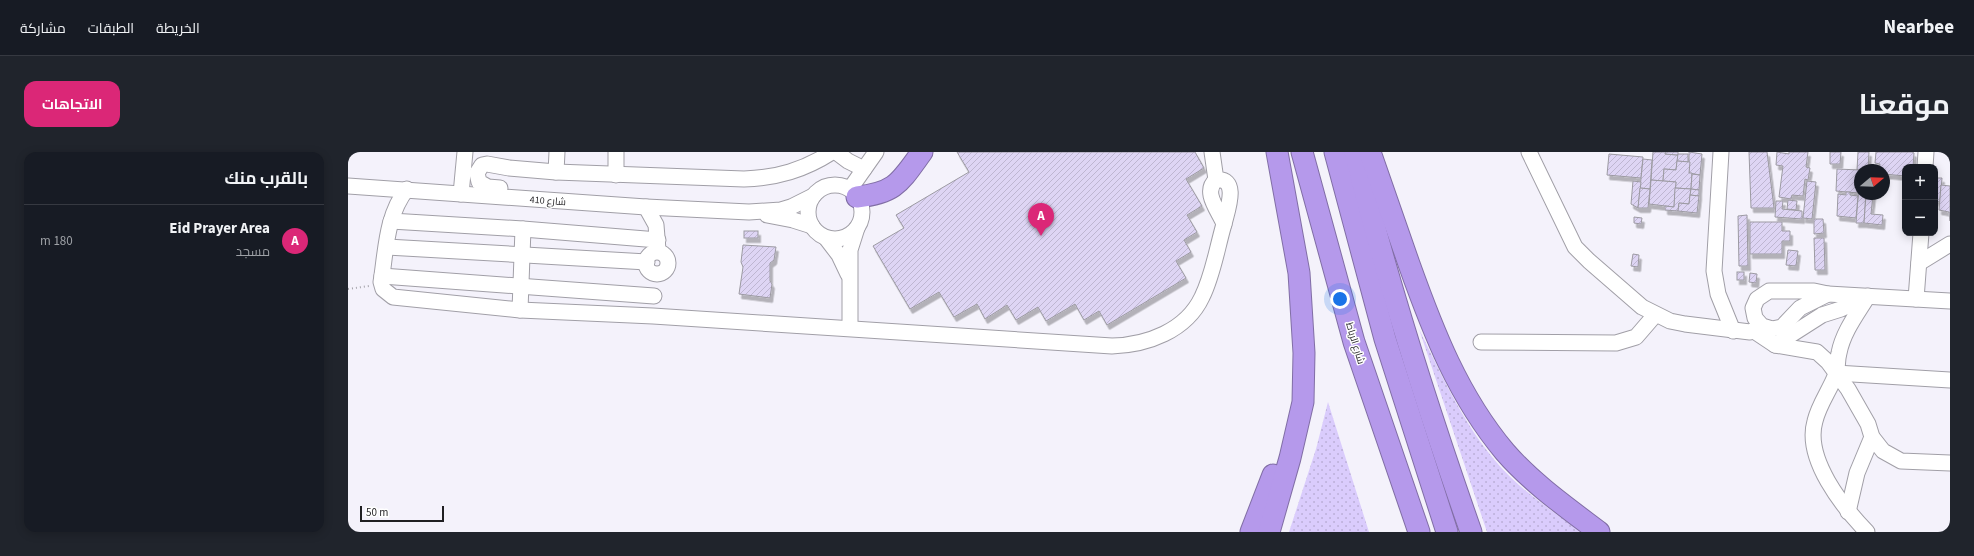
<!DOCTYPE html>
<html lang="ar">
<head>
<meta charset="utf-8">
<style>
  body { margin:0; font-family:"Source Sans 3",Cairo,sans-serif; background:#20242c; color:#f1f3f6; direction:rtl }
  .controls { position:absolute; right:12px; top:12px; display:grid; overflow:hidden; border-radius:8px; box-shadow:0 2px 10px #0003 }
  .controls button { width:36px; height:36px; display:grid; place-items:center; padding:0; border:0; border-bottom:1px solid #363941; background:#171b24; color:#f1f3f6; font:20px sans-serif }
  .compass { position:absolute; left:1506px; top:12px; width:36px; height:36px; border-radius:50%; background:#171b24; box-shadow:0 2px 10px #0003; rotate:71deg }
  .scale { position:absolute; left:12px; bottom:10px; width:84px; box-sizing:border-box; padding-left:4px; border:2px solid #201f22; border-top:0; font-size:11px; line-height:14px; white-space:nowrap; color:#201f22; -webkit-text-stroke:3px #fff; paint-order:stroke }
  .you { position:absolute; left:992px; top:147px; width:14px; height:14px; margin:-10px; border:3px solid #fff; border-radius:50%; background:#1a73e8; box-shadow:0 0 0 6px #1a73e833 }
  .badge { display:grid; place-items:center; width:26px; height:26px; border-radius:50%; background:#db2777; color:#fff; font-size:13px; font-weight:700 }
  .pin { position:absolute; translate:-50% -33px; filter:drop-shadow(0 1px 2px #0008) }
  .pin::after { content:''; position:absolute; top:21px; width:14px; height:12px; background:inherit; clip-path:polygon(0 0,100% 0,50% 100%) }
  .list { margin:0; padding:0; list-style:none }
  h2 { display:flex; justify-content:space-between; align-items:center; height:52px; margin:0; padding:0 16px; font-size:17px }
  h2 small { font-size:13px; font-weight:400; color:#9ea1a6 }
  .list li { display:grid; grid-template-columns:26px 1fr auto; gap:12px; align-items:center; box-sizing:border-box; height:72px; padding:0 16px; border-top:1px solid #363941 }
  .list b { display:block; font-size:15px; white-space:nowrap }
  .list p { margin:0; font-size:13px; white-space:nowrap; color:#9ea1a6 }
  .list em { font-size:13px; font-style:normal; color:#9ea1a6 }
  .map { position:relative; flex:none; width:1602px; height:380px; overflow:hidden; direction:ltr; border-radius:12px }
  header { display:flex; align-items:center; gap:24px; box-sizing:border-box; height:56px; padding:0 20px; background:#171b24; border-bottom:1px solid #363941 }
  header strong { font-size:19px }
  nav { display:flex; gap:22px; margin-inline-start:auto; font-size:14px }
  .intro { display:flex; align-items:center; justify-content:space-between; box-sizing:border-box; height:96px; padding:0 24px }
  h1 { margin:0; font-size:28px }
  .button { padding:10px 18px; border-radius:12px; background:#db2777; color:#fff; font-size:14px; font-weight:700 }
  main { display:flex; gap:24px; padding:0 24px }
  aside { flex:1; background:#171b24; border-radius:12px; box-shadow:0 2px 10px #0003 }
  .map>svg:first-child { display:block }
</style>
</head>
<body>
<header>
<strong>Nearbee</strong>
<nav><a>الخريطة</a><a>الطبقات</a><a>مشاركة</a></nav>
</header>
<div class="intro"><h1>موقعنا</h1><a class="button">الاتجاهات</a></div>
<main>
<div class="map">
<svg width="1602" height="380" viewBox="0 0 1602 380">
  <defs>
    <pattern id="grass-dots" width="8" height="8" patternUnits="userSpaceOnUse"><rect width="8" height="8" fill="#daccfc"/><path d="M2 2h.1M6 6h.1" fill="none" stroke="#bbafd8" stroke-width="1.8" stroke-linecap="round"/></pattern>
    <pattern id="building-hatch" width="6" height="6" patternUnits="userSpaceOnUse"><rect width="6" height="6" fill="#ded5f4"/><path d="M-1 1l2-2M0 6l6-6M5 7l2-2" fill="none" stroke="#beb6d1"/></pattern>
    <filter id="shadow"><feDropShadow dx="2.5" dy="4.5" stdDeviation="0" flood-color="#0004"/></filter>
  </defs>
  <rect width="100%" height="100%" fill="#f4f2fb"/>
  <g fill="url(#grass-dots)">
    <path d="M1071,177C1098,232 1124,292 1171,333C1190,350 1212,364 1232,380H1139Z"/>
    <polygon points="980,250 1021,380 941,380 968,297"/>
  </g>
  <g fill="url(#building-hatch)" stroke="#9c9aa2" filter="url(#shadow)">
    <polygon points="609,0 847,0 856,16 838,27 854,54 839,63 849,80 836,88 843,100 828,109 838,126 759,173 751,159 736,168 727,152 698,169 690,155 668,168 659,153 637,167 629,152 606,165 591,140 562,157 525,94 556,76 548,63 621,20"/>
    <polygon points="1305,0 1318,0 1317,2 1330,3 1328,18 1316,17 1315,29 1303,28"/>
    <polygon points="1318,0 1330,0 1330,3 1317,2"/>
    <polygon points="1341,0 1354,2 1352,23 1341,21"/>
    <polygon points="1401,0 1419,0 1426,56 1403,56"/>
    <polygon points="1429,0 1441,2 1441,0 1460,0 1458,15 1462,16 1460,28 1457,27 1455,44 1444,43 1443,47 1431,45 1435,14 1428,13"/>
    <polygon points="1482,0 1493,0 1492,12 1482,12"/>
    <polygon points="1510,0 1521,0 1520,18 1509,18"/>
    <polygon points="1528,0 1564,0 1566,1 1565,15 1557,15 1557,24 1536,22 1536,18 1531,18 1532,12 1527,11"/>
    <polygon points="1261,2 1295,5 1293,26 1259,23"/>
    <polygon points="1330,2 1340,2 1340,10 1329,9"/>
    <polygon points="1295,7 1304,8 1302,37 1292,36"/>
    <polygon points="1329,9 1342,10 1341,21 1344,21 1343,37 1327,36 1328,30 1315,29 1316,17 1328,18"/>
    <polygon points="1489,17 1512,18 1510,41 1488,39"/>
    <polygon points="1512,20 1512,42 1518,42 1516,71 1508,71"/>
    <polygon points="1344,22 1352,23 1351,38 1343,37"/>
    <polygon points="1587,26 1594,26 1592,50 1587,49"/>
    <polygon points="1303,28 1328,30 1326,55 1301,52"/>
    <polygon points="1285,29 1293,30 1290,56 1283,52"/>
    <polygon points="1459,29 1468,30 1464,67 1455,66"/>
    <polygon points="1593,33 1602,34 1602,69 1601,60 1591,58"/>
    <polygon points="1292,36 1302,37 1300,56 1290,56"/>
    <polygon points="1327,36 1343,37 1341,52 1331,51 1330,59 1317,58 1317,54 1326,55"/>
    <polygon points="1343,37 1351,38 1351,44 1342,43"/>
    <polygon points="1498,40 1502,40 1502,43 1510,44 1508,66 1489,64 1490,42 1498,43"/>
    <polygon points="1518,42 1525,43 1523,62 1535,63 1534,73 1516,71"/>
    <polygon points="1342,43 1351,44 1349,61 1330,59 1331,51 1341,52"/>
    <polygon points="1440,48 1449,49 1448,58 1439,57"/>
    <polygon points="1428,49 1435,49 1434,57 1454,59 1454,67 1427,65"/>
    <polygon points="1399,63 1400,114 1391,114 1390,64"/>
    <polygon points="1286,65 1294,66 1293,72 1286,71"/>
    <polygon points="1466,67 1475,67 1476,81 1466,82"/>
    <polygon points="1402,70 1434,70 1434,79 1442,79 1442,89 1434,89 1434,102 1402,102"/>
    <rect x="396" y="79" width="14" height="7"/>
    <polygon points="1466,86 1476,86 1477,118 1467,118"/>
    <polygon points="395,93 428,95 426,108 422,111 422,129 424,132 422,146 391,142 395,115 393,110"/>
    <polygon points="1440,98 1450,99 1448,114 1438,113"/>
    <polygon points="1285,102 1291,103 1290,115 1283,114"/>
    <rect x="1389" y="120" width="7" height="8"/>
    <polygon points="1402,121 1409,122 1408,131 1401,130"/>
  </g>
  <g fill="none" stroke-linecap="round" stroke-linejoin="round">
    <g stroke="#a19fa7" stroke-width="17">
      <g id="minor">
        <polyline points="268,0 268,23"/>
        <polyline points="488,0 500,9 516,17"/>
        <path d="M864,0L868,28C854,40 871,59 876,72C879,59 892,25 868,28"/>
        <polyline points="1181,0 1227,95 1241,109 1294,155 1322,169 1337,172 1402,180 1414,174"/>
        <polyline points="1373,0 1366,119 1370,142 1385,179"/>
        <polyline points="1577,15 1578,0"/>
        <polyline points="208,20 209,0"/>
        <circle cx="487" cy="60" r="27"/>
        <polyline points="0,34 298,55 401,60 433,58 443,55 465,44"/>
        <path d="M152,36L140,35L131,30L129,21L134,13L139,12L161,16L208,20L396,27C429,26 456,18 484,0"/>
        <path d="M59,37C38,63 38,99 33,130L35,137L45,145L172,158L305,164L764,194C799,193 838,179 854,145C865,123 869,96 876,72"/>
        <polyline points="502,37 528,0"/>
        <polyline points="113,42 117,0"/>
        <polyline points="298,55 308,73 310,98"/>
        <polyline points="419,63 445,68 464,74"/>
        <polyline points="43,69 175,77 310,88"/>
        <polyline points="478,86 491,103 500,122"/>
        <polyline points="39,95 299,110"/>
        <circle cx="309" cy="111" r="11"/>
        <polyline points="1571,111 1602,92"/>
        <polyline points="34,124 306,144"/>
        <polygon points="1421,139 1466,139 1480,142 1452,156 1434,175 1424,177 1414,174 1407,166 1405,156 1409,147"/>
        <polyline points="1480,142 1602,149"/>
        <polyline points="1568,147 1573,81"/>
        <polyline points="172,158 175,77"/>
        <polyline points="502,176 502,98 509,76"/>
        <polyline points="1406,179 1427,193 1469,200 1480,210 1500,237 1520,272 1524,285 1535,299 1553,309 1602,311"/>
        <polyline points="1133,190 1268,191 1288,185 1307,163"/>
        <path d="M1427,193L1474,163L1493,157L1520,144C1509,162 1495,180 1491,201C1489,208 1490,215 1488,222C1482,238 1471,252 1467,269C1456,307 1495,355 1519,380"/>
        <polyline points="1488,221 1602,228"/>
        <polyline points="1500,360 1509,321 1524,285"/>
      </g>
    </g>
    <g stroke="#816ea5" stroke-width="23">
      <g id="highway">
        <polyline points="954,0 1006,190 1071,380"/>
        <polyline points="987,0 1037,187 1099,380"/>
        <path d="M1007,0C1039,129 1079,255 1123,380"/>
        <path d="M1022,0C1035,37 1048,74 1061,112C1085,179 1110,244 1157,300C1184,331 1218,355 1251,380"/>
        <path d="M509,45C548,41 552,30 574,0"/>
        <polyline points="903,380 925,323"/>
        <polyline points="921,380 942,306 955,250 956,201 951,121 929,0"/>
      </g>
    </g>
    <polyline stroke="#a7a5ac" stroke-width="2" stroke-dasharray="1 3" stroke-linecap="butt" points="0,137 21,134"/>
    <use href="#minor" stroke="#fff" stroke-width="15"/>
    <use href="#highway" stroke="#b599eb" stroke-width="21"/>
  </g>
  <g text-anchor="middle" stroke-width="3" stroke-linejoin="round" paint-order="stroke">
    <g font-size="10" fill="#201f22" stroke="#fff">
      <text transform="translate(200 48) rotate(4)" y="4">شارع 410</text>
      <text transform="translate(1008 191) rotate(73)" y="4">شارع الرباط</text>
    </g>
  </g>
</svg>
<div class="controls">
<button>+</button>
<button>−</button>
</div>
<svg class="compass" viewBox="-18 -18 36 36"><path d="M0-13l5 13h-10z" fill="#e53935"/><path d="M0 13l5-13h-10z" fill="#9ea1a6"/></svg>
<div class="scale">50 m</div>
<div class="you"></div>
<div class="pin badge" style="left:693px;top:84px">A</div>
</div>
<aside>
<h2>بالقرب منك<small></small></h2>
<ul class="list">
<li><span class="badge">A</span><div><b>Eid Prayer Area</b><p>مسجد</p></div><em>180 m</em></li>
</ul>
</aside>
</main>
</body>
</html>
